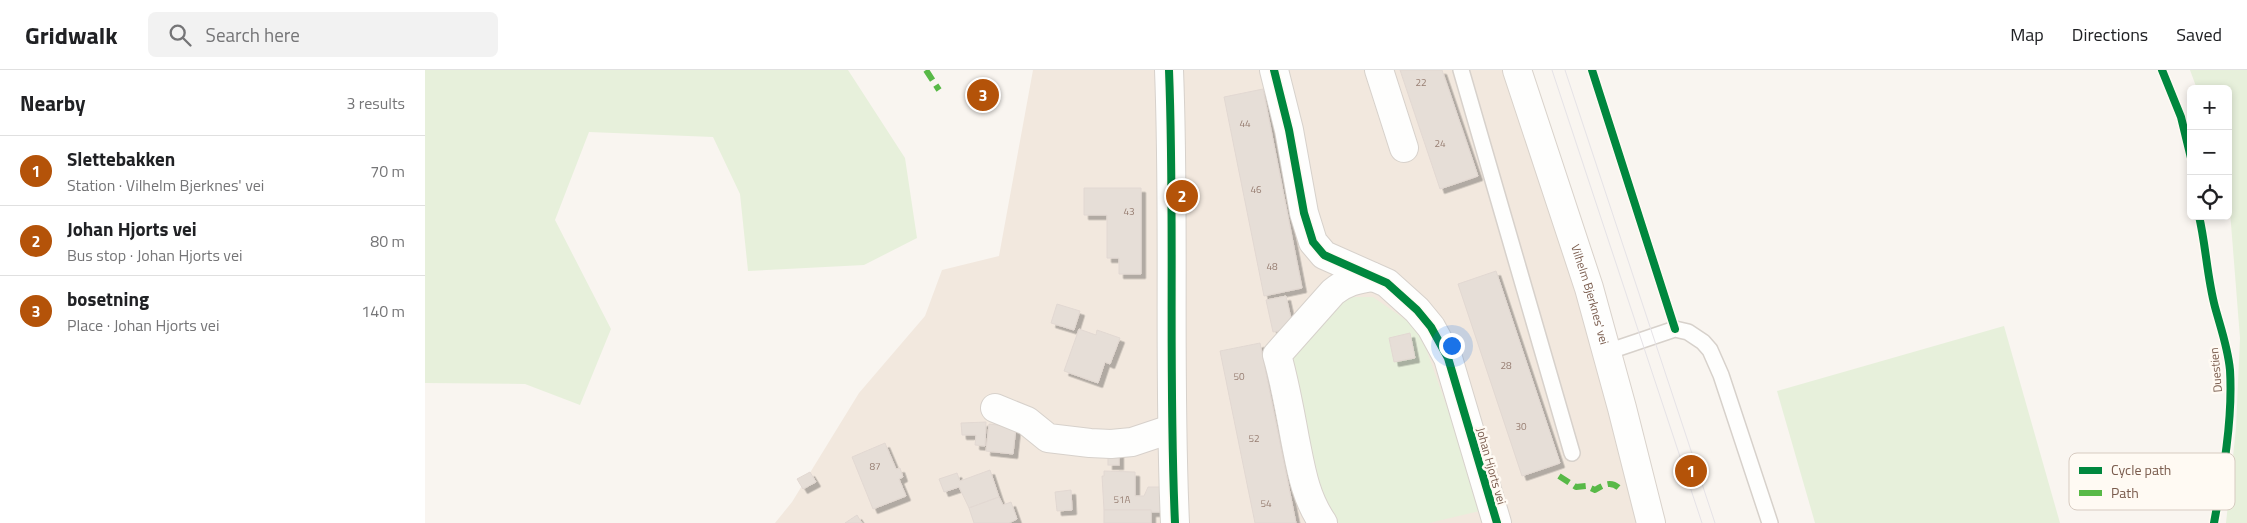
<!DOCTYPE html>
<html lang="en">
<head>
<meta charset="utf-8">
<style>
  body { margin:0; font-family:"Titillium Web",sans-serif; background:#f2f2f2; color:#202124 }
  .controls { position:absolute; right:15px; top:15px; display:grid; overflow:hidden; border-radius:8px; box-shadow:0 2px 8px #0003 }
  .controls button { width:45px; height:45px; display:grid; place-items:center; padding:0; border:0; border-bottom:1px solid #e0e0e0; background:#fff; color:#202124; font:25px sans-serif }
  .you { position:absolute; left:1026px; top:275px; width:18px; height:18px; margin:-12px; border:4px solid #fff; border-radius:50%; background:#1a73e8; box-shadow:0 0 0 8px #1a73e833 }
  .badge { display:grid; place-items:center; width:32px; height:32px; border-radius:50%; background:#b45309; color:#fff; font-size:16px; font-weight:700 }
  .pin { position:absolute; translate:-50% -50%; border:2px solid #fff; box-shadow:0 1px 5px #0006 }
  .list { margin:0; padding:0; list-style:none }
  h2 { display:flex; justify-content:space-between; align-items:center; height:65px; margin:0; padding:0 20px; font-size:21px }
  h2 small { font-size:16px; font-weight:400; color:#757577 }
  .list li { display:grid; grid-template-columns:32px 1fr auto; gap:15px; align-items:center; box-sizing:border-box; height:70px; padding:0 20px; border-top:1px solid #e0e0e0 }
  .list b { display:block; font-size:19px; white-space:nowrap }
  .list p { margin:0; font-size:16px; white-space:nowrap; color:#757577 }
  .list em { font-size:16px; font-style:normal; color:#757577 }
  .icon { flex:none; width:28px; height:28px; fill:none; stroke:currentColor; stroke-width:2; stroke-linecap:round; stroke-linejoin:round }
  .map { position:relative; flex:none; width:1822px; height:453px; overflow:hidden }
  header { display:flex; align-items:center; gap:30px; box-sizing:border-box; height:70px; padding:0 25px; background:#fff; border-bottom:1px solid #e0e0e0 }
  header strong { font-size:24px }
  nav { display:flex; gap:28px; margin-inline-start:auto; font-size:18px }
  .search { width:350px; height:45px; background:#f2f2f2; display:flex; align-items:center; gap:12px; box-sizing:border-box; padding:0 18px; border-radius:8px; color:#757577; font-size:19px }
  main { display:flex }
  aside { flex:1; background:#fff }
  .map>svg:first-child { display:block }
</style>
</head>
<body>
<header>
<strong>Gridwalk</strong>
<div class="search"><svg class="icon" aria-label="search" viewBox="0 0 24 24"><circle cx="10" cy="10" r="6"/><path d="M15 15l6 6"/></svg>Search here</div>
<nav><a>Map</a><a>Directions</a><a>Saved</a></nav>
</header>
<main>
<aside>
<h2>Nearby<small>3 results</small></h2>
<ul class="list">
<li><span class="badge">1</span><div><b>Slettebakken</b><p>Station · Vilhelm Bjerknes' vei</p></div><em>70 m</em></li>
<li><span class="badge">2</span><div><b>Johan Hjorts vei</b><p>Bus stop · Johan Hjorts vei</p></div><em>80 m</em></li>
<li><span class="badge">3</span><div><b>bosetning</b><p>Place · Johan Hjorts vei</p></div><em>140 m</em></li>
</ul>
</aside>
<div class="map">
<svg width="1822" height="453" viewBox="0 0 1822 453">
  <defs>
    <filter id="shadow"><feDropShadow dx="4.5" dy="4.5" stdDeviation="0" flood-color="#0004"/></filter>
  </defs>
  <rect width="100%" height="100%" fill="#f9f5f0"/>
  <polygon fill="#f2e8de" points="608,0 1081,0 1228,453 350,453 367,432 434,323 500,246 517,200 574,186"/>
  <g fill="#e7f0db">
    <polygon points="0,0 423,0 480,88 492,168 439,195 323,201 315,124 288,67 164,62 130,150 186,259 155,335 100,314 0,313"/>
    <polygon points="1765,0 1822,0 1822,453 1801,453 1811,358 1815,268 1803,116 1803,19 1772,19"/>
    <polygon points="921,227 948,227 994,259 1059,440 1004,453 905,453 862,288"/>
    <polygon points="1579,256 1635,453 1390,453 1352,321"/>
  </g>
  <g fill="#e6ded7" stroke="#e2d8d2" filter="url(#shadow)">
    <polygon points="975,0 1017,0 1053,106 1015,119"/>
    <polygon points="838,19 877,218 839,226 799,27"/>
    <polygon points="659,118 716,118 716,204 694,204 694,188 682,188 682,145 659,145"/>
    <polygon points="1071,201 1135,393 1097,406 1033,214"/>
    <polygon points="861,226 868,258 848,262 841,230"/>
    <polygon points="632,234 655,241 649,260 626,253"/>
    <polygon points="654,259 671,265 672,260 695,268 685,294 680,292 673,313 639,301"/>
    <polygon points="985,263 990,288 969,292 964,268"/>
    <polygon points="835,273 871,453 830,453 795,281"/>
    <polygon points="561,352 560,376 550,375 551,365 537,365 536,353"/>
    <polygon points="564,354 591,357 588,384 561,381"/>
    <polygon points="460,373 471,399 475,398 478,407 474,409 481,426 448,439 427,387"/>
    <rect x="683" y="381" width="11" height="14"/>
    <polygon points="565,400 574,427 544,438 534,417 519,422 514,409 532,403 535,411"/>
    <polygon points="679,401 710,402 710,426 719,426 723,417 736,417 736,442 726,442 726,440 679,440 677,406 679,406"/>
    <polygon points="385,402 391,412 378,419 372,409"/>
    <polygon points="646,420 647,440 632,441 630,422"/>
    <polygon points="574,427 578,435 586,432 592,449 584,453 549,453 544,438"/>
    <rect x="679" y="440" width="47" height="13"/>
    <polygon points="432,445 437,453 420,453"/>
  </g>
  <g fill="none" stroke-linecap="round" stroke-linejoin="round">
    <g stroke="#d7d1cb" stroke-width="18">
      <g id="service">
        <polyline points="1036,0 1147,383"/>
        <polyline points="1182,282 1250,259 1263,262 1278,272 1285,280 1296,305 1345,453"/>
      </g>
    </g>
    <g stroke="#d7d1cb" stroke-width="30">
      <g id="minor">
        <path d="M744,0C750,151 743,302 750,453"/>
        <polyline points="849,0 864,60 879,143 888,172 899,185 962,213 992,240 1006,257 1023,288 1072,453"/>
        <polyline points="954,0 979,78"/>
        <polyline points="570,338 602,351 623,368 665,373 686,374 707,372 746,359"/>
        <path d="M898,453C880,427 876,399 870,369C865,341 860,313 852,285L908,222C920,212 932,209 948,207"/>
      </g>
    </g>
    <g stroke="#d9d2cb" stroke-width="30">
      <g id="secondary">
        <path id="s1" d="M1092,0L1164,218L1197,338L1226,453"/>
      </g>
    </g>
    <use href="#service" stroke="#fefefd" stroke-width="15"/>
    <use href="#minor" stroke="#fefefd" stroke-width="28"/>
    <use href="#secondary" stroke="#fefefd" stroke-width="28"/>
    <g stroke="#e6e3e7" stroke-width="1">
      <polyline points="1127,0 1277,453"/>
      <polyline points="1140,0 1290,453"/>
    </g>
    <g stroke="#58b947" stroke-width="6" stroke-dasharray="12 6" stroke-linecap="butt">
      <polyline points="501,0 514,20"/>
      <path d="M1134,406L1151,417L1161,416L1170,420C1180,414 1187,410 1196,420"/>
    </g>
    <g stroke="#fffaf3" stroke-width="11">
      <g id="cycleway">
        <path d="M744,0C750,151 743,302 750,453"/>
        <polyline points="849,0 864,60 879,143 888,172 899,185 962,213 992,240 1006,257 1023,288 1072,453"/>
        <polyline points="1167,0 1250,259"/>
        <polyline points="1737,0 1756,47 1766,88"/>
        <path d="M1774,146C1781,176 1782,207 1790,237C1796,259 1803,278 1805,300C1808,350 1798,404 1789,453"/>
      </g>
    </g>
    <use href="#cycleway" stroke="#00873e" stroke-width="8"/>
  </g>
  <g text-anchor="middle" stroke-width="5" stroke-linejoin="round" paint-order="stroke">
    <g font-size="10" fill="#977e72">
      <text x="996" y="16">22</text>
      <text x="820" y="57">44</text>
      <text x="1015" y="77">24</text>
      <text x="831" y="123">46</text>
      <text x="704" y="145">43</text>
      <text x="847" y="200">48</text>
      <text x="1081" y="299">28</text>
      <text x="814" y="310">50</text>
      <text x="1096" y="360">30</text>
      <text x="829" y="372">52</text>
      <text x="450" y="400">87</text>
      <text x="697" y="433">51A</text>
      <text x="841" y="437">54</text>
    </g>
    <g font-size="12" fill="#7a5c4d" stroke="#fffaf3">
      <text dy="4" stroke="none"><textPath href="#s1" startOffset="236">Vilhelm Bjerknes' vei</textPath></text>
      <text transform="translate(1791 300) rotate(-95)" y="4">Duestien</text>
      <text transform="translate(1066 396) rotate(74)" y="4">Johan Hjorts vei</text>
    </g>
  </g>
  <rect x="1644" y="383" width="166" height="57" rx="8" fill="#fffaf3" stroke="#d7cbc1" stroke-width="1"/>
  <rect x="1654" y="397" width="23" height="7" fill="#00873e"/>
  <rect x="1654" y="420" width="23" height="6" fill="#58b947"/>
  <g font-size="14" fill="#7a5c4d">
    <text x="1686" y="405">Cycle path</text>
    <text x="1686" y="428">Path</text>
  </g>
</svg>
<div class="controls">
<button>+</button>
<button>−</button>
<button><svg class="icon" aria-label="locate" viewBox="0 0 24 24"><circle cx="12" cy="12" r="6"/><path d="M12 2v4M12 18v4M2 12h4M18 12h4"/></svg></button>
</div>
<div class="you"></div>
<div class="pin badge" style="left:1266px;top:401px">1</div>
<div class="pin badge" style="left:757px;top:126px">2</div>
<div class="pin badge" style="left:558px;top:25px">3</div>
</div>
</main>
</body>
</html>
